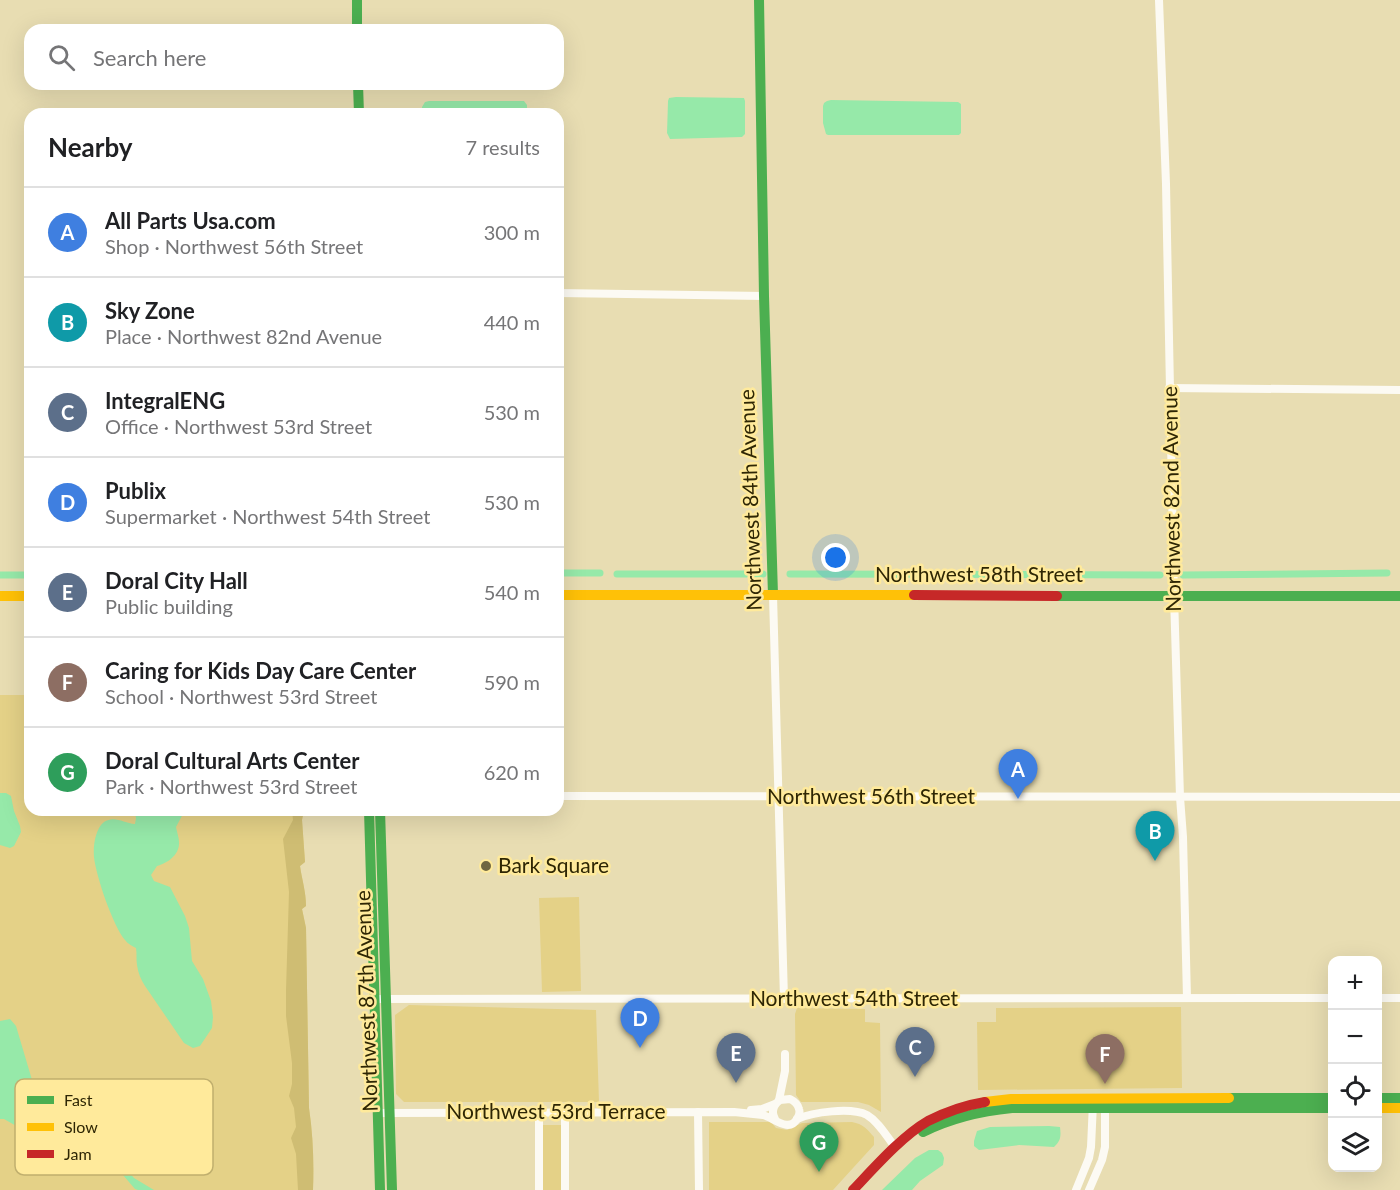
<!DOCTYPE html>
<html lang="en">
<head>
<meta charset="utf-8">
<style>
  body { margin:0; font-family:Lato,sans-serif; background:#f2f2f2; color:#202124 }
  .controls { position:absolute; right:18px; bottom:18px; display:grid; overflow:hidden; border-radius:12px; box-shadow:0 6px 24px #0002 }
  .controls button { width:54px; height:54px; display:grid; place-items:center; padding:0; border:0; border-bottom:2px solid #e0e0e0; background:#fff; color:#202124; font:30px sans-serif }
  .you { position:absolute; left:836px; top:558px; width:21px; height:21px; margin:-15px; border:4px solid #fff; border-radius:50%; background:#1a73e8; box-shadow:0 0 0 9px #1a73e833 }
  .badge { display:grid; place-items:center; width:39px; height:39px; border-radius:50%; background:#6f6641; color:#fff; font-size:20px; font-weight:700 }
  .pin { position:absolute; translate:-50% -50px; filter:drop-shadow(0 2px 3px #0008) }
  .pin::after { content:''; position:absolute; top:32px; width:21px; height:18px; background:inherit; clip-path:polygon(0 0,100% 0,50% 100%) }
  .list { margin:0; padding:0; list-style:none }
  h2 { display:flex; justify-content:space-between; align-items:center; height:78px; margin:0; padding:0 24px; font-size:26px }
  h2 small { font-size:20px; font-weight:400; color:#757577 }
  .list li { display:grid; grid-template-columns:39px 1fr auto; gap:18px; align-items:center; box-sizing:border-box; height:90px; padding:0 24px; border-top:2px solid #e0e0e0 }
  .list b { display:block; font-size:22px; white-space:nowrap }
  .list p { margin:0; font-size:20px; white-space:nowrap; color:#757577 }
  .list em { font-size:20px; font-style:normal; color:#757577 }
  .icon { flex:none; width:33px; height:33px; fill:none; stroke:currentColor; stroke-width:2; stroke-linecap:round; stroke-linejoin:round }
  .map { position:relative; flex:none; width:1400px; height:1190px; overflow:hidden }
  .search { position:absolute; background:#fff; box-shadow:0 6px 24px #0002; left:24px; top:24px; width:540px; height:66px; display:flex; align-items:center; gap:15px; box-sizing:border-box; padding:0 21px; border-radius:18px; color:#757577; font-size:22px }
  .panel { position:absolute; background:#fff; box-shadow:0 6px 24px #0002; left:24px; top:108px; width:540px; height:708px; border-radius:18px }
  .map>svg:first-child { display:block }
</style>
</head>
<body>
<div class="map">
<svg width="1400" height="1190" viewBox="0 0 1400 1190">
  <rect width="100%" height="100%" fill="#e8ddb2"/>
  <g fill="#e4d187">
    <path d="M0,695H30V810H304L302,820L305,862L300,866C302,880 306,892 306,906L302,909L306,928L309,1108C313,1135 314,1162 313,1190H0Z"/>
    <polygon points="579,897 581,991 542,992 539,898"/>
    <polygon points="409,1005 596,1010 599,1102 404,1102 396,1094 395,1015"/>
    <polygon points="1181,1007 1182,1088 978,1090 977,1022 996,1022 996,1008"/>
    <polygon points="797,1008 865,1009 865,1022 880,1023 881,1112 869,1105 858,1102 801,1102 796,1095 795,1014"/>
    <path d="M709,1122H771L776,1128L787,1130L802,1123L852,1122C863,1124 867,1129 874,1137V1145L833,1190H709Z"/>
    <rect x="541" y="1125" width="21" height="65"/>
  </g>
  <path fill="#cfbd73" d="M292,810H304L302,820L305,862L300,866C302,880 306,892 306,906L302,909L306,928L309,1108C313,1135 314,1162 313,1190H298L296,1154L291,1138L296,1127L294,1108L289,1096L292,1084V1063L286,1016V990L289,892L283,839L293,820Z"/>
  <g fill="#96e9a9">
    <polygon points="676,97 744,98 745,101 745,134 742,137 670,139 667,133 668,101 669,98"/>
    <polygon points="831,100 958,102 961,104 961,133 959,135 828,135 826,134 823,123 823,106 824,103 827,101"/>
    <polygon points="429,101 524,101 527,105 527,114 422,114 422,107 425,102"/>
    <polygon points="0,793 6,793 11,796 14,811 20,826 21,832 14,846 10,848 0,845"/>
    <path d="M134,810H184V812L176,827C177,832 179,838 179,842C180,855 167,863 157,866L151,875L154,881L170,887L185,916L189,928L192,961L203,979L211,1001L213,1017L212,1028L200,1046L193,1048L184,1043L145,986C141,980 138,973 137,965C136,959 137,954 136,948C132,946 128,944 125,940C113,926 96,876 94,857C93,847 95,829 104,822C114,815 124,823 135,824L136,818Z"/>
    <polygon points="10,1019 16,1026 35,1090 62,1114 84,1136 90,1135 97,1139 110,1151 134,1178 154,1190 138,1190 135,1189 117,1168 96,1152 84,1155 69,1156 4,1119 0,1119 0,1021"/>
    <path d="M1049,1126L1060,1127C1061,1136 1061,1141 1054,1147L1019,1145L979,1150L974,1146V1141L977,1131L990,1127Z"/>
    <polygon points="929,1150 938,1150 942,1153 944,1158 943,1165 920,1181 912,1190 882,1190 915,1158"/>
  </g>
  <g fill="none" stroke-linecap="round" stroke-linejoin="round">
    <g stroke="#96e9a9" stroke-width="7">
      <polyline points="558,573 600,573"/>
      <polyline points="617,574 763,574"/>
      <polyline points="790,574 1160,575"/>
      <polyline points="0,575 30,575"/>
      <polyline points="1183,575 1387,573"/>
    </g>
    <g stroke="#fcfaf3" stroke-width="8">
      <polyline points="1159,0 1166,184 1174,595 1180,797 1183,837 1187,998"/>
      <polyline points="558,293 764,296"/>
      <polyline points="1169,388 1400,390"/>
      <polyline points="773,595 784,999"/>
      <polyline points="558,796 1400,797"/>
      <polyline points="1378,998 1400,998"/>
      <polyline points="375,999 1332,998"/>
      <polyline points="779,1100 785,1071 785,1054"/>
      <polyline points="751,1110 762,1109 775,1104"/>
      <polyline points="698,1112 699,1190"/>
      <path d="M378,1113L734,1112C744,1113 754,1114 763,1115C774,1118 789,1133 797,1119C799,1116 800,1112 799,1109C798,1104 794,1101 790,1099L780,1100C773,1105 771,1112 775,1119"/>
      <path d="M797,1119C813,1112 851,1107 867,1115C879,1122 887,1137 895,1147"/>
      <polyline points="539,1190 539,1112"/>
      <polyline points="565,1190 565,1112"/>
      <polyline points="1076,1190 1089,1158 1091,1147 1093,1103"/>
      <polyline points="1089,1190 1102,1160 1105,1147 1105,1103"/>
    </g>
    <g stroke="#4caf50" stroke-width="10">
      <polyline points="357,0 357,30"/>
      <polyline points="759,0 764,296 773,595"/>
      <polyline points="358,84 359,114"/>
      <polyline points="1057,596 1400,596"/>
      <polyline points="369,810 380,1190"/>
      <polyline points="380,810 392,1190"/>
      <polyline points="1229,1098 1332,1098"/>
      <polyline points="1378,1098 1400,1098"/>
      <path d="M923,1132C951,1118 981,1111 1012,1108H1332"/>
    </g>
    <g stroke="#ffc107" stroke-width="10">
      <polyline points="558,595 914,595"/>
      <polyline points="0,596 30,596"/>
      <polyline points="985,1102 1011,1099 1229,1098"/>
      <polyline points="1378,1108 1400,1108"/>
    </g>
    <g stroke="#c62828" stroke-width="10">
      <polyline points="914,595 1057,596"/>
      <path d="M853,1190C874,1168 902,1136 928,1121C946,1112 966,1105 985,1102"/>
    </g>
  </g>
  <circle fill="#6f6641" stroke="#ffea9b" stroke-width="2" cx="486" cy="866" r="6"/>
  <g text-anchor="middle" stroke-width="5" stroke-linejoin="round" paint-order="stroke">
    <g font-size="21" fill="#2e2604" stroke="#ffea9b">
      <text transform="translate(1172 499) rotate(-91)" y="7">Northwest 82nd Avenue</text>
      <text transform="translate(751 500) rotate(-92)" y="7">Northwest 84th Avenue</text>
      <text x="979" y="582">Northwest 58th Street</text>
      <text x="871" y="804">Northwest 56th Street</text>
      <text x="854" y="1006">Northwest 54th Street</text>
      <text transform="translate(367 1001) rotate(-92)" y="7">Northwest 87th Avenue</text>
      <text x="556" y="1119">Northwest 53rd Terrace</text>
    </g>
    <g font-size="21" fill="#2e2604" stroke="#ffea9b" text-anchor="start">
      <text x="498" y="873">Bark Square</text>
    </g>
  </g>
  <rect x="15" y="1079" width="198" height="96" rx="9" fill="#ffea9b" stroke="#c0af6e" stroke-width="1.5"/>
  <rect x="27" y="1096" width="27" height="8" fill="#4caf50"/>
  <rect x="27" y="1123" width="27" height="8" fill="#ffc107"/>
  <rect x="27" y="1150" width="27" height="8" fill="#c62828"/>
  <g font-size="16" fill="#2e2604">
    <text x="64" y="1106">Fast</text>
    <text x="64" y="1133">Slow</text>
    <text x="64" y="1160">Jam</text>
  </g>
</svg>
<div class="controls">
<button>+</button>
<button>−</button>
<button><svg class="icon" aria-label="locate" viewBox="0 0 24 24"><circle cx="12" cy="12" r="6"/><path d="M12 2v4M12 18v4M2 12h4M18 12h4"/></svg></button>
<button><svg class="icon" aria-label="layers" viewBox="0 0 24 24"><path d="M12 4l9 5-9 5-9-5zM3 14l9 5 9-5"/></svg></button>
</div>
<div class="you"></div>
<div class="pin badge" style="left:1018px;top:799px;background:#3f7fe0">A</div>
<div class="pin badge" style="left:1155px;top:861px;background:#0f9aa8">B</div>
<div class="pin badge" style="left:915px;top:1077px;background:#5c6f8a">C</div>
<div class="pin badge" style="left:640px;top:1048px;background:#3f7fe0">D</div>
<div class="pin badge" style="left:736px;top:1083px;background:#5c6f8a">E</div>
<div class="pin badge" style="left:1105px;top:1084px;background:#8d6e63">F</div>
<div class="pin badge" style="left:819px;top:1172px;background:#2e9e5b">G</div>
<div class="search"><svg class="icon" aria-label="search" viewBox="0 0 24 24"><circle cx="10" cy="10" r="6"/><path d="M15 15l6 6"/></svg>Search here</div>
<section class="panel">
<h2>Nearby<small>7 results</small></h2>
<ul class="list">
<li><span class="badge" style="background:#3f7fe0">A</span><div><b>All Parts Usa.com</b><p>Shop · Northwest 56th Street</p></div><em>300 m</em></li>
<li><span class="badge" style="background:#0f9aa8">B</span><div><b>Sky Zone</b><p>Place · Northwest 82nd Avenue</p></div><em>440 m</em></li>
<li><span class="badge" style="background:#5c6f8a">C</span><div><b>IntegralENG</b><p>Office · Northwest 53rd Street</p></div><em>530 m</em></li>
<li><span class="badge" style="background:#3f7fe0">D</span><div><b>Publix</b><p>Supermarket · Northwest 54th Street</p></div><em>530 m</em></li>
<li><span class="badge" style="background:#5c6f8a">E</span><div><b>Doral City Hall</b><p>Public building</p></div><em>540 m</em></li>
<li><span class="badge" style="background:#8d6e63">F</span><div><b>Caring for Kids Day Care Center</b><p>School · Northwest 53rd Street</p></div><em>590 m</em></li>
<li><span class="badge" style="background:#2e9e5b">G</span><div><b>Doral Cultural Arts Center</b><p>Park · Northwest 53rd Street</p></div><em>620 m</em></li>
</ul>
</section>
</div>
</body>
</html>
